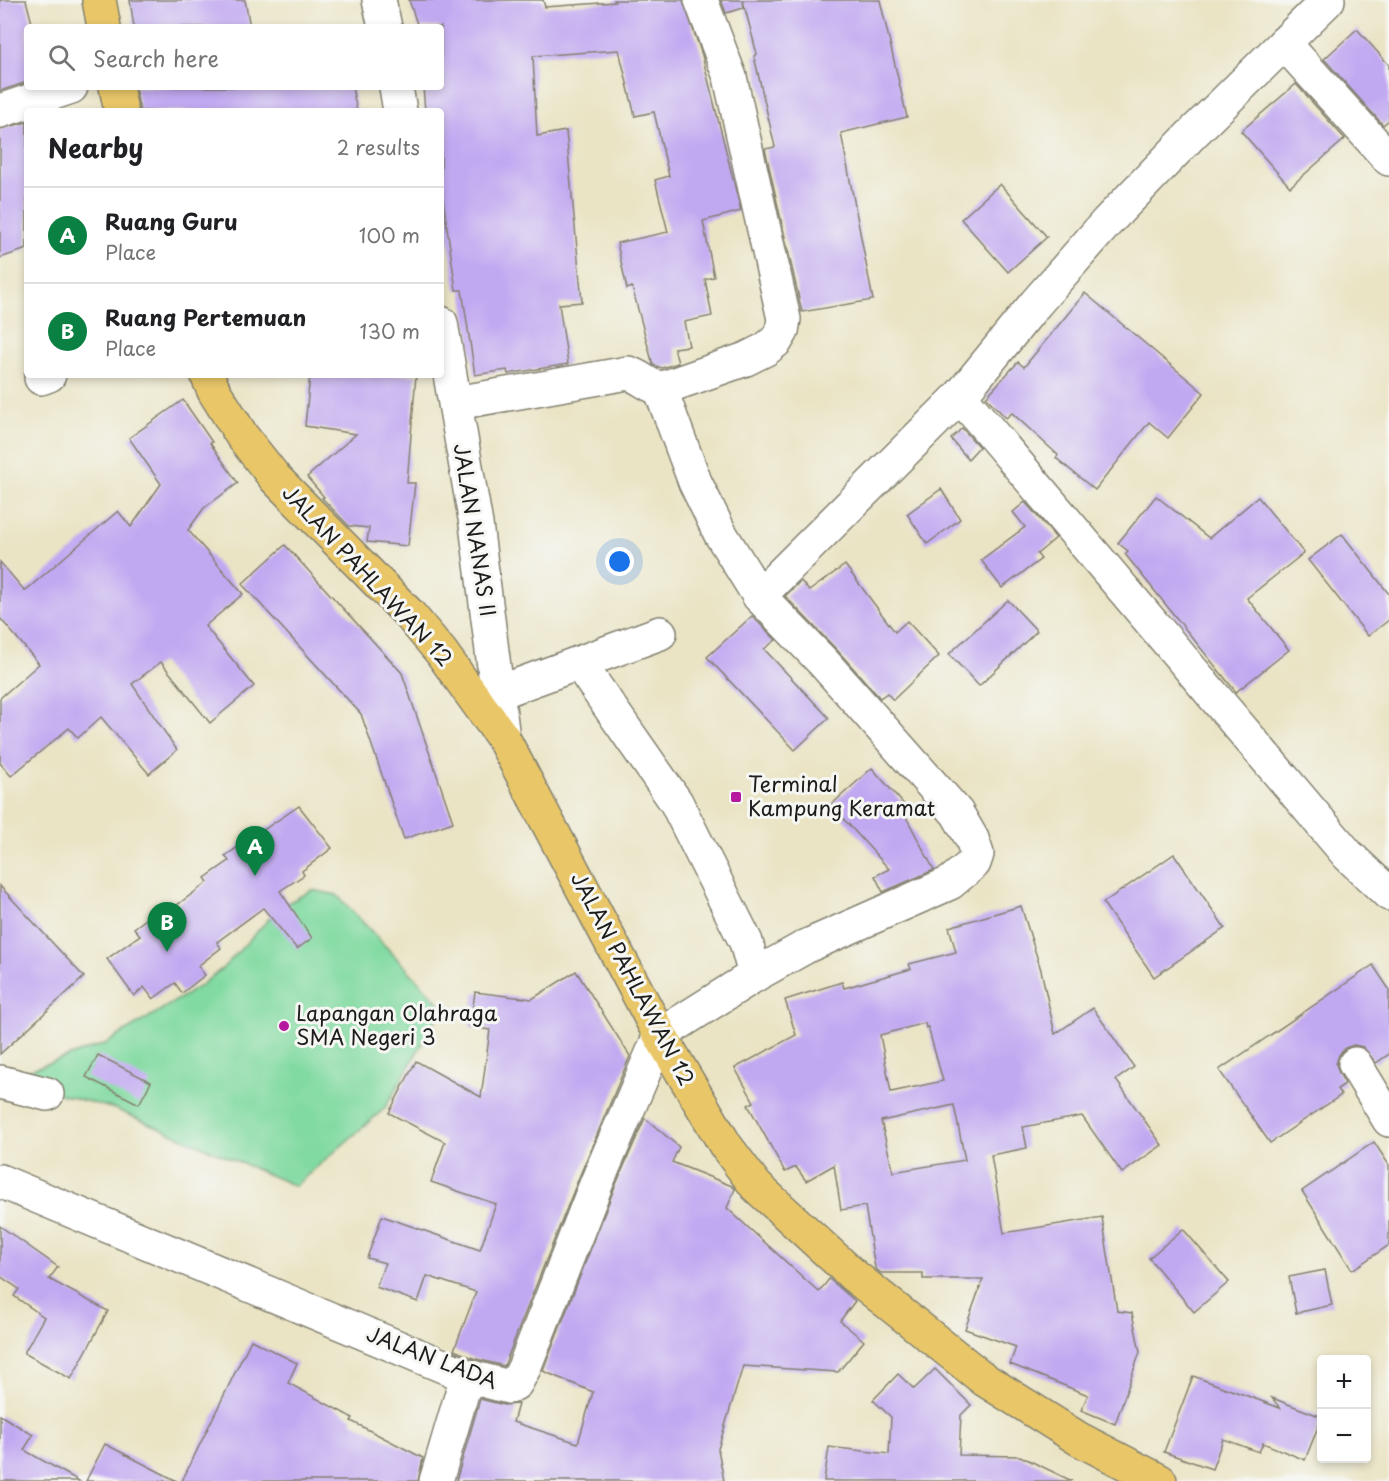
<!DOCTYPE html>
<html lang="en">
<head>
<meta charset="utf-8">
<style>
  body { margin:0; font-family:"Playpen Sans",sans-serif; background:#f6f6f6; color:#202124 }
  .controls { position:absolute; right:18px; bottom:18px; display:grid; overflow:hidden; border-radius:6px; box-shadow:0 3px 9px #0003 }
  .controls button { width:54px; height:54px; display:grid; place-items:center; padding:0; border:0; border-bottom:2px solid #e0e0e0; background:#fff; color:#202124; font:30px sans-serif }
  .you { position:absolute; left:620px; top:562px; width:21px; height:21px; margin:-15px; border:4px solid #fff; border-radius:50%; background:#1a73e8; box-shadow:0 0 0 9px #1a73e833 }
  .badge { display:grid; place-items:center; width:39px; height:39px; border-radius:50%; background:#0b8043; color:#fff; font-size:20px; font-weight:700 }
  .pin { position:absolute; translate:-50% -50px; filter:drop-shadow(0 2px 3px #0008) }
  .pin::after { content:''; position:absolute; top:32px; width:21px; height:18px; background:inherit; clip-path:polygon(0 0,100% 0,50% 100%) }
  .list { margin:0; padding:0; list-style:none }
  h2 { display:flex; justify-content:space-between; align-items:center; height:78px; margin:0; padding:0 24px; font-size:26px }
  h2 small { font-size:20px; font-weight:400; color:#757577 }
  .list li { display:grid; grid-template-columns:39px 1fr auto; gap:18px; align-items:center; box-sizing:border-box; height:96px; padding:0 24px; border-top:2px solid #e0e0e0 }
  .list b { display:block; font-size:22px; white-space:nowrap }
  .list p { margin:0; font-size:20px; white-space:nowrap; color:#757577 }
  .list em { font-size:20px; font-style:normal; color:#757577 }
  .icon { flex:none; width:33px; height:33px; fill:none; stroke:currentColor; stroke-width:2; stroke-linecap:round; stroke-linejoin:round }
  .map { position:relative; flex:none; width:1389px; height:1481px; overflow:hidden }
  .search { position:absolute; background:#fff; box-shadow:0 3px 9px #0003; left:24px; top:24px; width:420px; height:66px; display:flex; align-items:center; gap:15px; box-sizing:border-box; padding:0 21px; border-radius:6px; color:#757577; font-size:22px }
  .panel { position:absolute; background:#fff; box-shadow:0 3px 9px #0003; left:24px; top:108px; width:420px; height:270px; border-radius:6px }
  .map>svg:first-child { display:block }
</style>
</head>
<body>
<div class="map">
<svg width="1389" height="1481" viewBox="0 0 1389 1481">
  <rect width="100%" height="100%" fill="#f6f6f2"/>
  <filter id="ink" filterUnits="userSpaceOnUse"><feTurbulence type="fractalNoise" baseFrequency=".0167" numOctaves="2"/><feDisplacementMap in="SourceGraphic" scale="12" xChannelSelector="R" yChannelSelector="G"/><feConvolveMatrix kernelMatrix="1 2 1 2 8 2 1 2 1" color-interpolation-filters="sRGB"/></filter>
  <filter id="wash" filterUnits="userSpaceOnUse"><feTurbulence type="fractalNoise" baseFrequency=".008" numOctaves="4" result="noise"/><feDisplacementMap in="SourceGraphic" scale="24" xChannelSelector="R" yChannelSelector="G"/><feGaussianBlur stdDeviation="1.35" result="paint"/><feColorMatrix in="noise" values="0 0 0 0 0 0 0 0 0 0 0 0 0 0 0 0 0 1.4 0 .05"/><feComposite in="paint" operator="in"/></filter>
  <g filter="url(#wash)">
    <rect width="100%" height="100%" fill="#eae4c5"/>
    <polygon fill="#81daa0" stroke="#4e7b5e" stroke-width="1.5" points="312,890 337,895 443,1007 385,1108 295,1186 115,1109 18,1083 17,1074 105,1044 197,988 223,968 280,907"/>
    <g id="blocks">
      <g fill="#c1a9f1" fill-rule="evenodd">
        <polygon points="0,0 26,0 33,27 27,27 27,82 0,91"/>
        <polygon points="130,0 245,0 250,27 134,27"/>
        <polygon points="409,0 543,0 545,7 615,2 614,0 683,0 702,55 741,211 703,221 714,277 705,279 712,316 684,322 689,346 674,348 678,363 662,368 653,365 632,287 627,289 617,243 668,232 655,180 669,176 654,112 635,116 619,50 533,56 537,136 566,131 582,302 559,304 568,364 508,374 507,370 475,375 462,290 456,290 441,185 441,111 425,111 423,87 441,87 441,27 418,27"/>
        <polygon points="721,0 880,0 907,117 841,133 873,300 802,312 765,149 775,147 754,56 757,54 743,1 744,8 726,13"/>
        <polygon points="1357,29 1389,65 1389,120 1383,125 1324,59"/>
        <polygon points="1296,84 1345,139 1290,187 1241,131"/>
        <polygon points="135,87 352,87 357,111 140,111"/>
        <polygon points="27,122 27,249 0,258 0,129"/>
        <polygon points="1000,184 1047,237 1008,272 961,219"/>
        <polygon points="1085,293 1204,393 1168,438 1149,422 1095,490 1056,458 1058,455 1012,413 1006,418 986,397 1018,362 1024,367"/>
        <polygon points="310,375 416,375 407,483 415,483 408,546 367,542 369,528 349,526 322,498 324,497 307,477 356,434 305,426"/>
        <polygon points="183,400 212,442 210,443 238,483 204,508 188,530 243,594 205,626 254,686 210,723 161,662 132,684 177,750 149,774 101,717 78,738 69,728 11,776 0,763 0,698 39,664 0,618 0,562 25,591 118,511 131,527 161,484 129,438"/>
        <polygon points="962,428 979,447 968,459 951,439"/>
        <polygon points="941,489 960,519 927,544 907,514"/>
        <polygon points="1156,496 1209,538 1258,497 1304,553 1247,598 1289,650 1236,692 1125,554 1128,551 1118,543"/>
        <polygon points="1025,502 1056,538 1037,554 1041,559 1002,588 981,560 1025,527 1013,512"/>
        <polygon points="1342,534 1389,594 1389,620 1368,636 1308,560"/>
        <polygon points="285,545 402,673 453,822 404,839 361,714 242,584"/>
        <polygon points="845,565 895,632 907,621 939,656 893,700 887,693 880,698 837,650 785,596 801,581 809,591"/>
        <polygon points="1008,600 1037,631 979,686 949,654"/>
        <polygon points="752,616 776,640 764,649 829,718 795,750 707,657"/>
        <polygon points="872,768 908,809 904,813 934,870 883,892 875,876 889,869 831,805"/>
        <polygon points="299,806 332,848 302,871 304,875 280,891 312,938 297,949 263,908 217,942 221,948 198,966 205,975 182,993 175,983 153,999 144,987 134,996 107,959 140,935 134,928 158,910 162,916 208,882 205,878 229,861 225,856"/>
        <polygon points="1174,854 1225,928 1154,977 1103,903"/>
        <polygon points="0,886 84,977 0,1054"/>
        <path d="M1021,906L1041,970L1055,1034L1093,1008L1134,1067L1116,1080L1162,1145L1122,1173L1082,1116L1023,1127L1027,1148L991,1155L1004,1233L1102,1217L1117,1311L1132,1313L1140,1352L1115,1424L1081,1410L1088,1395L1010,1364L1016,1347L965,1329L983,1279H923V1273H881L875,1268L865,1206L841,1210L834,1165L806,1181L796,1167L785,1172L748,1105L754,1102L735,1068L796,1035L785,1000L842,982L844,988L911,969L909,964L956,952L949,927ZM925,1023L926,1028L928,1027L943,1081L891,1092L880,1035ZM954,1105L965,1160L893,1172L881,1121Z"/>
        <polygon points="1373,965 1389,989 1389,1054 1376,1063 1363,1047 1354,1045 1345,1048 1339,1055 1336,1064 1339,1073 1345,1084 1337,1089 1341,1095 1270,1143 1219,1070"/>
        <polygon points="576,971 630,1056 580,1175 504,1366 473,1358 454,1350 476,1292 427,1276 418,1302 376,1287 385,1263 367,1258 382,1216 480,1250 496,1204 431,1182 445,1142 389,1113 416,1061 481,1097 490,1030 470,1027 475,992 532,999"/>
        <polygon points="98,1055 151,1082 139,1104 86,1077"/>
        <polygon points="645,1118 679,1147 672,1162 732,1186 735,1189 727,1208 819,1292 829,1279 855,1301 840,1321 864,1341 838,1372 743,1366 718,1449 724,1481 456,1481 480,1399 504,1405 518,1404 513,1422 578,1443 593,1392 543,1371 614,1189"/>
        <polygon points="1374,1142 1389,1165 1389,1245 1352,1270 1302,1191"/>
        <polygon points="0,1226 58,1267 49,1279 108,1311 71,1379 24,1353 44,1317 14,1296 19,1289 0,1276"/>
        <polygon points="1183,1229 1229,1282 1194,1312 1149,1258"/>
        <polygon points="1325,1270 1332,1305 1296,1313 1289,1277"/>
        <polygon points="251,1340 297,1363 288,1383 353,1418 351,1421 423,1458 418,1481 182,1481"/>
        <polygon points="935,1369 971,1405 961,1415 959,1455 1020,1456 1072,1481 824,1481 829,1447 889,1454 891,1417 873,1400 898,1374 914,1389"/>
        <polygon points="1193,1376 1280,1408 1272,1398 1322,1417 1305,1460 1263,1443 1259,1452 1223,1439 1212,1469 1164,1452"/>
        <polygon points="0,1415 33,1435 24,1450 79,1481 0,1481"/>
        <polygon points="105,1444 177,1481 86,1481"/>
      </g>
    </g>
  </g>
  <g filter="url(#ink)">
    <use href="#blocks" fill-opacity="0" stroke="#838070" stroke-width="1.5"/>
    <g fill="none" stroke-linecap="round" stroke-linejoin="round">
      <g stroke="#838070" stroke-width="36">
        <g id="minor">
          <polyline points="379,0 385,27"/>
          <polyline points="1284,43 1389,159"/>
          <polyline points="396,87 400,111"/>
          <polyline points="0,111 71,87"/>
          <polyline points="441,323 476,524 503,738"/>
          <polyline points="41,378 49,375"/>
          <polyline points="960,396 1348,855 1389,894"/>
          <path d="M456,403L628,373C643,377 650,390 666,387L746,359L766,349L776,341L782,331L784,319L730,77L701,0"/>
          <polyline points="759,596 960,396 1036,303 1107,222 1192,134 1328,0"/>
          <polyline points="579,663 676,802 746,942 755,975"/>
          <polyline points="497,693 660,633"/>
          <polyline points="1355,1064 1389,1120"/>
          <polyline points="0,1082 47,1094"/>
          <polyline points="0,1181 467,1376 509,1387 516,1383 524,1368 597,1182 660,1035 755,975 807,946 950,883 974,863 977,854 972,839 957,813 824,663 759,596 720,533 695,482 660,388"/>
          <polyline points="436,1481 467,1376"/>
        </g>
      </g>
      <g stroke="#838070" stroke-width="36">
        <g id="major">
          <polyline points="99,0 104,27"/>
          <polyline points="116,87 121,111"/>
          <polyline points="207,375 214,391 242,436 275,478 409,614 441,652 503,738 660,1035 726,1146 756,1186 853,1275 985,1380 1079,1439 1160,1481"/>
        </g>
      </g>
      <use href="#minor" stroke="#fff" stroke-width="33"/>
      <use href="#major" stroke="#e9c769" stroke-width="33"/>
    </g>
  </g>
  <g fill="#b5179e" stroke="#f6f6f2" stroke-width="2">
    <rect x="730" y="791" width="12" height="12" rx="3"/>
    <circle cx="284" cy="1026" r="6"/>
  </g>
  <g text-anchor="middle" stroke-width="6" stroke-linejoin="round" paint-order="stroke">
    <g font-size="21" fill="#1c1c1c" stroke="#f6f6f2">
      <text transform="translate(474 530) rotate(81)" y="7">JALAN NANAS II</text>
      <text transform="translate(367 576) rotate(47)" y="7">JALAN PAHLAWAN 12</text>
      <text transform="translate(632 979) rotate(62)" y="7">JALAN PAHLAWAN 12</text>
      <text transform="translate(432 1358) rotate(21)" y="7">JALAN LADA</text>
    </g>
    <g font-size="21" fill="#1c1c1c" stroke="#f6f6f2" text-anchor="start">
      <text x="748" y="792">Terminal<tspan x="748" dy="24">Kampung Keramat</tspan></text>
      <text x="296" y="1021">Lapangan Olahraga<tspan x="296" dy="24">SMA Negeri 3</tspan></text>
    </g>
  </g>
</svg>
<div class="controls">
<button>+</button>
<button>−</button>
</div>
<div class="you"></div>
<div class="pin badge" style="left:255px;top:876px">A</div>
<div class="pin badge" style="left:167px;top:952px">B</div>
<div class="search"><svg class="icon" aria-label="search" viewBox="0 0 24 24"><circle cx="10" cy="10" r="6"/><path d="M15 15l6 6"/></svg>Search here</div>
<section class="panel">
<h2>Nearby<small>2 results</small></h2>
<ul class="list">
<li><span class="badge">A</span><div><b>Ruang Guru</b><p>Place</p></div><em>100 m</em></li>
<li><span class="badge">B</span><div><b>Ruang Pertemuan</b><p>Place</p></div><em>130 m</em></li>
</ul>
</section>
</div>
</body>
</html>
